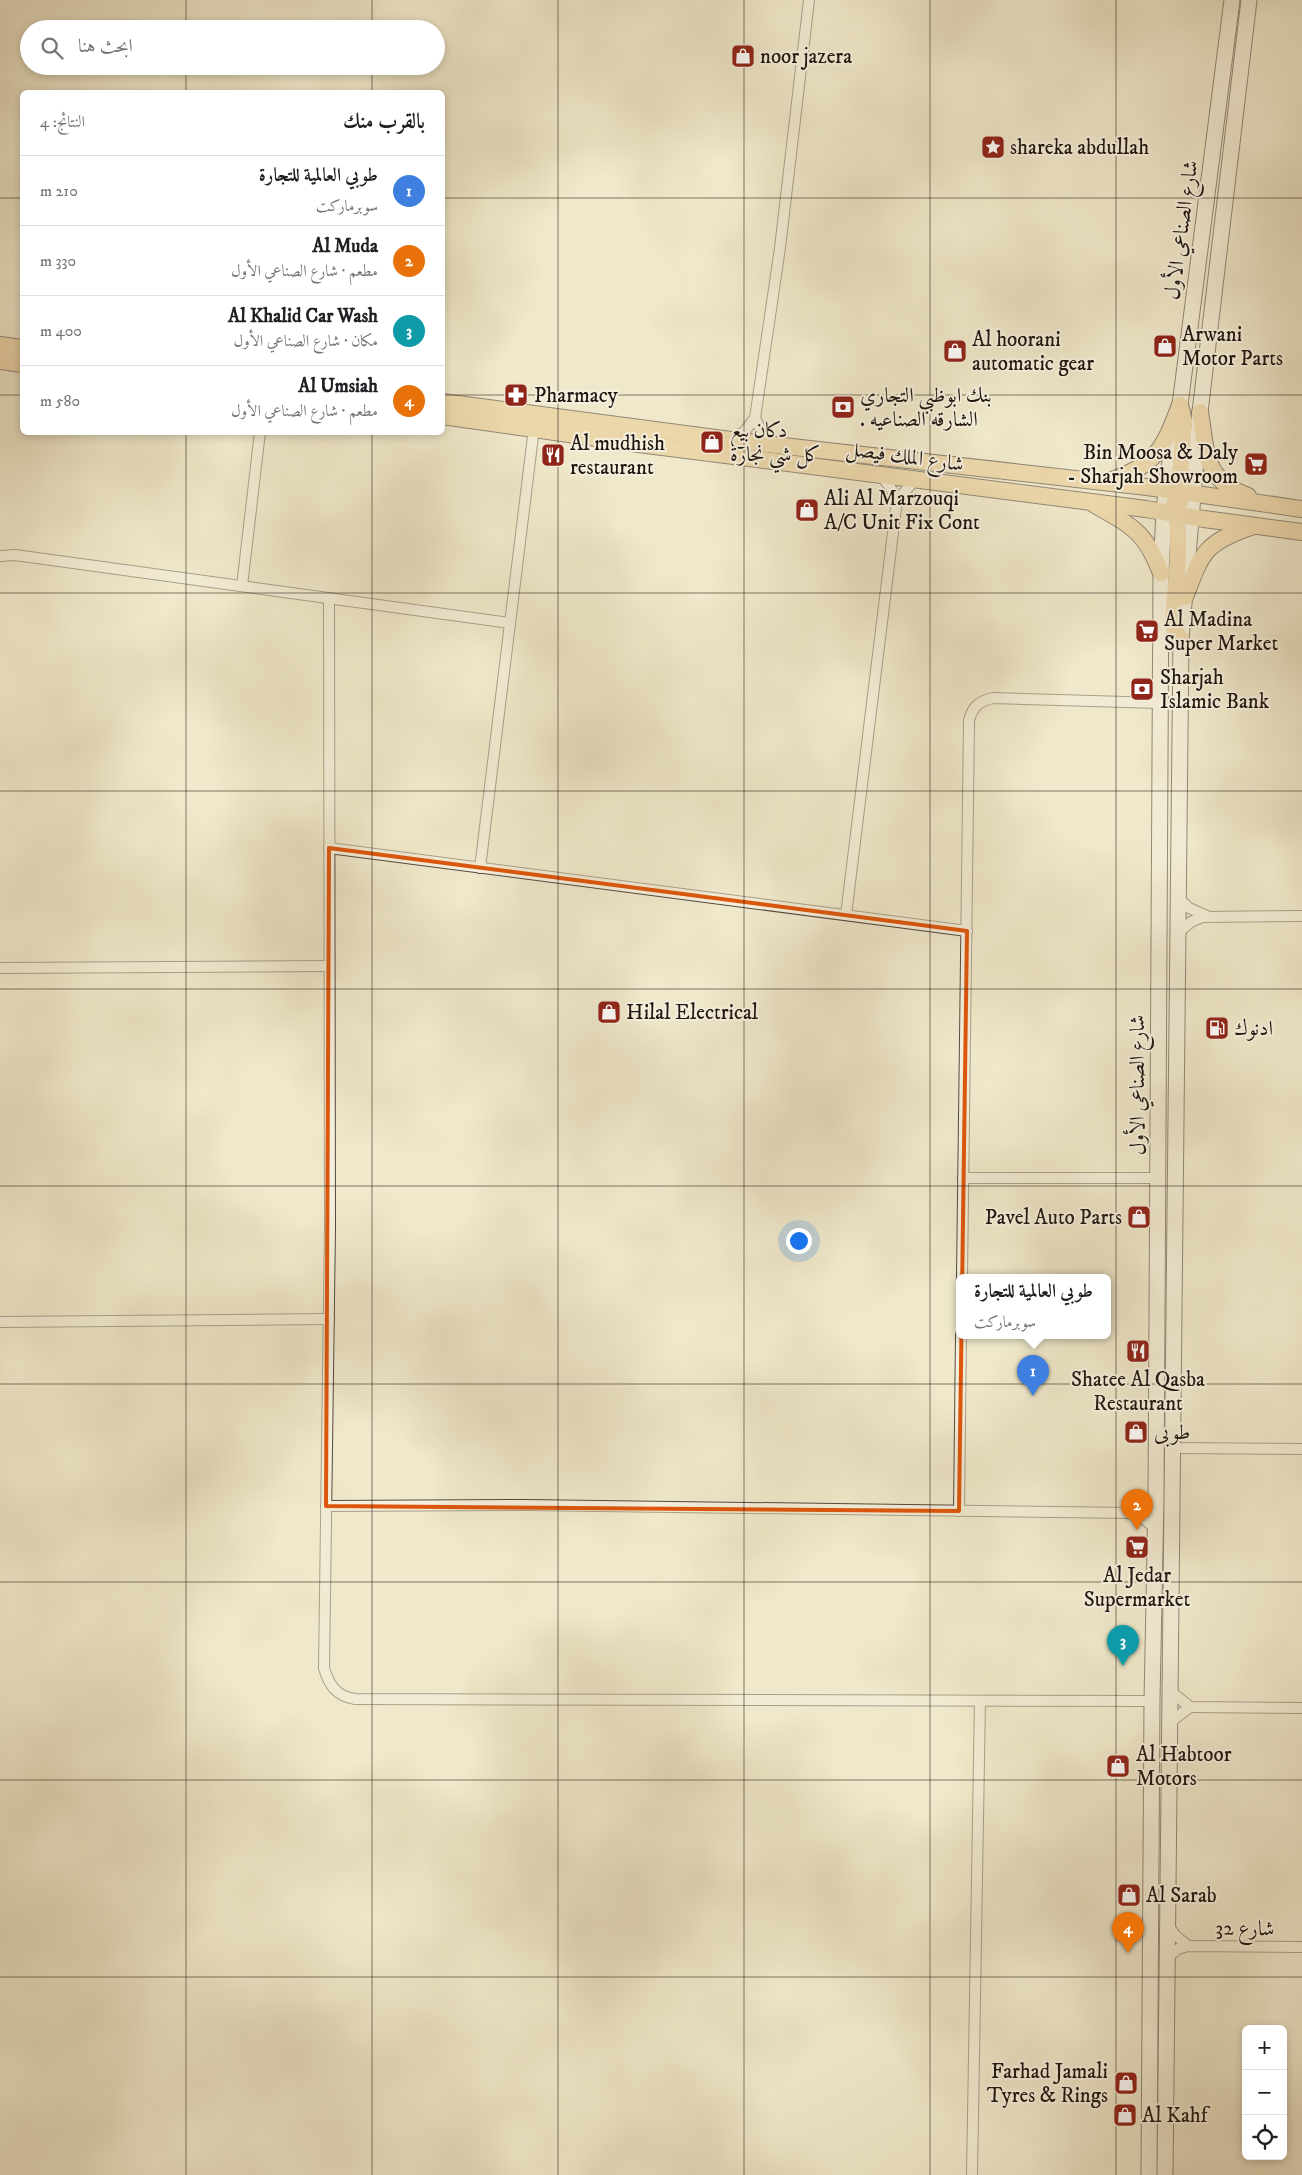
<!DOCTYPE html>
<html lang="ar">
<head>
<meta charset="utf-8">
<style>
  body { margin:0; font-family:"IM FELL DW Pica",Amiri,serif; background:#f2f2f2; color:#202124; direction:rtl }
  .controls { position:absolute; right:15px; bottom:15px; display:grid; overflow:hidden; border-radius:8px; box-shadow:0 2px 8px #0003 }
  .controls button { width:45px; height:45px; display:grid; place-items:center; padding:0; border:0; border-bottom:1px solid #e0e0e0; background:#fff; color:#202124; font:25px sans-serif }
  .you { position:absolute; left:798px; top:1240px; width:18px; height:18px; margin:-12px; border:4px solid #fff; border-radius:50%; background:#1a73e8; box-shadow:0 0 0 8px #1a73e833 }
  .badge { display:grid; place-items:center; width:32px; height:32px; border-radius:50%; background:#0b8043; color:#fff; font-size:16px; font-weight:700 }
  .pin { position:absolute; translate:-50% -41px; filter:drop-shadow(0 1px 2px #0008) }
  .pin::after { content:''; position:absolute; top:26px; width:18px; height:15px; background:inherit; clip-path:polygon(0 0,100% 0,50% 100%) }
  .popup { position:absolute; left:956px; top:1274px; width:155px; height:65px; box-sizing:border-box; display:grid; place-content:center; border-radius:8px; background:#fff; filter:drop-shadow(0 1px 4px #0005); font-size:16px; white-space:nowrap; color:#757577 }
  .popup b { font-size:19px; color:#202124 }
  .popup::after { content:''; position:absolute; left:50%; top:100%; margin-left:-10px; border:10px solid transparent; border-top-color:#fff }
  .list { margin:0; padding:0; list-style:none }
  h2 { display:flex; justify-content:space-between; align-items:center; height:65px; margin:0; padding:0 20px; font-size:21px }
  h2 small { font-size:16px; font-weight:400; color:#757577 }
  .list li { display:grid; grid-template-columns:32px 1fr auto; gap:15px; align-items:center; box-sizing:border-box; height:70px; padding:0 20px; border-top:1px solid #e0e0e0 }
  .list b { display:block; font-size:19px; white-space:nowrap }
  .list p { margin:0; font-size:16px; white-space:nowrap; color:#757577 }
  .list em { font-size:16px; font-style:normal; color:#757577 }
  .icon { flex:none; width:28px; height:28px; fill:none; stroke:currentColor; stroke-width:2; stroke-linecap:round; stroke-linejoin:round }
  .map { position:relative; flex:none; width:1302px; height:2175px; overflow:hidden; direction:ltr }
  .search { position:absolute; background:#fff; box-shadow:0 2px 8px #0003; left:20px; top:20px; width:425px; height:55px; display:flex; align-items:center; gap:12px; box-sizing:border-box; padding:0 18px; border-radius:28px; color:#757577; font-size:19px }
  .panel { position:absolute; background:#fff; box-shadow:0 2px 8px #0003; left:20px; top:90px; width:425px; height:345px; border-radius:8px; direction:rtl }
  .map>svg:first-child { display:block }
</style>
</head>
<body>
<div class="map">
<svg width="1302" height="2175" viewBox="0 0 1302 2175">
  <rect width="100%" height="100%" fill="#efe8cb"/>
  <filter id="stains"><feTurbulence type="fractalNoise" baseFrequency=".004" numOctaves="4"/><feColorMatrix values="0 0 0 0 .2 0 0 0 0 .09 0 0 0 0 .02 0 0 0 .5 -.17"/></filter>
  <radialGradient id="worn" r=".72"><stop offset=".6" stop-color="#630" stop-opacity="0"/><stop offset="1" stop-color="#630" stop-opacity=".3"/></radialGradient>
  <g fill="none" stroke-linecap="round" stroke-linejoin="round">
    <g stroke="#544a40" stroke-width="12">
      <g id="minor">
        <polyline points="755,418 762,432 773,444"/>
        <polyline points="732,439 745,431 755,418 780,248 809,0"/>
        <polyline points="880,474 890,487 897,500"/>
        <polyline points="0,556 15,555 510,623"/>
        <polyline points="242,586 260,432"/>
        <path d="M329,598L330,1228L324,1668C329,1685 336,1696 355,1699L1152,1701"/>
        <polyline points="329,848 967,931"/>
        <polyline points="480,868 534,428"/>
        <polyline points="1179,899 1189,908 1207,916"/>
        <polyline points="846,915 897,500 916,479"/>
        <polyline points="1178,933 1191,922 1202,917 1302,916"/>
        <polyline points="0,968 329,966"/>
        <polyline points="963,1178 1157,1178"/>
        <path d="M962,1277L969,721C972,707 979,701 993,698L1159,703"/>
        <polyline points="0,1322 329,1319"/>
        <polyline points="1171,1448 1302,1449"/>
        <polyline points="326,1506 526,1505 1133,1513 1146,1507 1156,1497"/>
        <polyline points="959,1511 961,1335"/>
        <polyline points="1133,1513 1145,1520 1156,1529"/>
        <polyline points="1169,1690 1190,1707 1302,1708"/>
        <polyline points="1168,1724 1190,1707"/>
        <polyline points="1168,1925 1175,1935 1188,1946"/>
        <polyline points="1166,1959 1178,1949 1188,1946 1302,1947"/>
        <polyline points="972,2175 980,1701"/>
      </g>
    </g>
    <g stroke="#201511" stroke-width="17">
      <g id="secondary">
        <polyline points="1149,2175 1152,1701 1156,1497 1161,573 1164,511 1168,473 1180,405 1232,0"/>
        <polyline points="1165,2175 1181,639 1200,412 1249,0"/>
      </g>
    </g>
    <g stroke="#201511" stroke-width="18">
      <g id="primary">
        <polyline points="0,345 22,348"/>
        <polyline points="0,361 22,364"/>
        <polyline points="442,402 731,440 1147,487 1302,509"/>
        <polyline points="1180,405 1184,421 1179,492 1180,502"/>
        <path d="M1200,412C1207,453 1203,479 1248,496"/>
        <polyline points="442,416 639,444 1146,509 1204,519 1302,532"/>
        <path d="M1109,481C1156,465 1163,450 1180,405"/>
        <path d="M1174,504C1183,533 1175,589 1173,621L1175,631L1181,639"/>
        <path d="M1095,505C1132,526 1145,531 1161,573"/>
        <path d="M1185,597C1202,553 1204,543 1251,527"/>
      </g>
    </g>
    <use href="#minor" stroke="#f5f0dd" stroke-width="10"/>
    <use href="#secondary" stroke="#f5f0dd" stroke-width="15"/>
    <use href="#primary" stroke="#e8c486" stroke-width="16"/>
  </g>
  <path d="M0 0H1302V2175H0ZM329,848L967,931L959,1511L326,1506Z" fill="#efe8cb" fill-opacity=".55" fill-rule="evenodd"/>
  <path fill="none" stroke="#de560c" stroke-width="4" stroke-linejoin="round" d="M329,848L967,931L959,1511L326,1506Z"/>
  <path fill="none" stroke="#201511" stroke-width="1" stroke-opacity="0.55" d="M186,0V29M372,0V29M558,0V2175M744,0V2175M930,0V2175M1116,0V2175M186,66V92M372,66V92M0,198H22M442,198H1302M0,395H22M442,395H1302M186,432V2175M372,432V2175M0,593H1302M0,791H1302M0,989H1302M0,1186H1302M0,1384H1302M0,1582H1302M0,1780H1302M0,1977H1302"/>
  <defs>
    <g id="shop-square" transform="scale(1.25)"><rect x="-9" y="-9" width="18" height="18" rx="4" fill="#8f2418" stroke="#f5f0dd"/><path d="M-5-2.5h2.3a2.7 3.5 0 0 1 5.4 0H5L5.5 6h-11ZM-1.5-2.5h3a1.5 2.3 0 0 0-3 0Z" fill="#fff"/></g>
    <g id="sight-square" transform="scale(1.25)"><rect x="-9" y="-9" width="18" height="18" rx="4" fill="#8f2418" stroke="#f5f0dd"/><path d="M0-6L1.8-2.2L6-1.7L2.9 1.2L3.7 5.4L0 3.3L-3.7 5.4L-2.9 1.2L-6-1.7L-1.8-2.2Z" fill="#fff"/></g>
    <g id="pharmacy-square" transform="scale(1.25)"><rect x="-9" y="-9" width="18" height="18" rx="4" fill="#8f2418" stroke="#f5f0dd"/><path d="M-2-6h4v4h4v4h-4v4h-4v-4h-4v-4h4Z" fill="#fff"/></g>
    <g id="bank-square" transform="scale(1.25)"><rect x="-9" y="-9" width="18" height="18" rx="4" fill="#8f2418" stroke="#f5f0dd"/><path d="M-6-4H6V4H-6ZM0-2.3a2.3 2.3 0 1 0 0 4.6a2.3 2.3 0 1 0 0-4.6Z" fill="#fff"/></g>
    <g id="restaurant-square" transform="scale(1.25)"><rect x="-9" y="-9" width="18" height="18" rx="4" fill="#8f2418" stroke="#f5f0dd"/><path d="M-5-6h1v4h1v-4h1v4h1v-4h1v5L-1.5 .5V6h-2V.5L-5-1ZM5-6V6H3V1.5H1.5Q1.5-4 5-6Z" fill="#fff"/></g>
    <g id="supermarket-square" transform="scale(1.25)"><rect x="-9" y="-9" width="18" height="18" rx="4" fill="#8f2418" stroke="#f5f0dd"/><path d="M-6-5.5h2.5l.6 2H6L4.5 2H-2.5L-4.4-4H-6ZM-1.5 3.2a1.3 1.3 0 1 0 .1 0ZM3 3.2a1.3 1.3 0 1 0 .1 0Z" fill="#fff"/></g>
    <g id="fuel-square" transform="scale(1.25)"><rect x="-9" y="-9" width="18" height="18" rx="4" fill="#8f2418" stroke="#f5f0dd"/><path d="M-5.5-6h7V0h2V4h1.3V-2.5L3-4.5l.8-.8L6-3V5H2.5V1h-1V6h-7ZM-4.2-4.7v3.2H.2V-4.7Z" fill="#fff"/></g>
  </defs>
  <g fill-rule="evenodd">
    <use href="#shop-square" x="743" y="56"/>
    <use href="#sight-square" x="993" y="147"/>
    <use href="#shop-square" x="1165" y="346"/>
    <use href="#shop-square" x="955" y="351"/>
    <use href="#pharmacy-square" x="516" y="395"/>
    <use href="#bank-square" x="843" y="407"/>
    <use href="#shop-square" x="712" y="442"/>
    <use href="#restaurant-square" x="553" y="455"/>
    <use href="#supermarket-square" x="1256" y="464"/>
    <use href="#shop-square" x="807" y="510"/>
    <use href="#supermarket-square" x="1147" y="631"/>
    <use href="#bank-square" x="1142" y="689"/>
    <use href="#shop-square" x="609" y="1012"/>
    <use href="#fuel-square" x="1217" y="1028"/>
    <use href="#shop-square" x="1139" y="1217"/>
    <use href="#restaurant-square" x="1138" y="1351"/>
    <use href="#shop-square" x="1136" y="1432"/>
    <use href="#supermarket-square" x="1137" y="1547"/>
    <use href="#shop-square" x="1118" y="1766"/>
    <use href="#shop-square" x="1129" y="1895"/>
    <use href="#shop-square" x="1126" y="2083"/>
    <use href="#shop-square" x="1125" y="2115"/>
  </g>
  <g text-anchor="middle" stroke-width="4" stroke-linejoin="round" paint-order="stroke">
    <g font-size="21" fill="#201511" stroke="#f5f0dd" text-anchor="start">
      <text x="760" y="63">noor jazera</text>
      <text x="1010" y="154">shareka abdullah</text>
      <text x="1182" y="341">Arwani<tspan x="1182" dy="24">Motor Parts</tspan></text>
      <text x="972" y="346">Al hoorani<tspan x="972" dy="24">automatic gear</tspan></text>
      <text x="534" y="402">Pharmacy</text>
      <text x="860" y="402">بنك ابوظبي التجاري<tspan x="860" dy="24">. الشارقه الصناعيه</tspan></text>
      <text x="730" y="437">دكان بيع<tspan x="730" dy="24">كل شي نجارة</tspan></text>
      <text x="570" y="450">Al mudhish<tspan x="570" dy="24">restaurant</tspan></text>
      <text x="1238" y="459" text-anchor="end">Bin Moosa &amp; Daly<tspan x="1238" dy="24">- Sharjah Showroom</tspan></text>
      <text x="824" y="505">Ali Al Marzouqi<tspan x="824" dy="24">A/C Unit Fix Cont</tspan></text>
      <text x="1164" y="626">Al Madina<tspan x="1164" dy="24">Super Market</tspan></text>
      <text x="1160" y="684">Sharjah<tspan x="1160" dy="24">Islamic Bank</tspan></text>
      <text x="626" y="1019">Hilal Electrical</text>
      <text x="1234" y="1035">ادنوك</text>
      <text x="1122" y="1224" text-anchor="end">Pavel Auto Parts</text>
      <text x="1138" y="1386" text-anchor="middle">Shatee Al Qasba<tspan x="1138" dy="24">Restaurant</tspan></text>
      <text x="1154" y="1439">طوبى</text>
      <text x="1137" y="1582" text-anchor="middle">Al Jedar<tspan x="1137" dy="24">Supermarket</tspan></text>
      <text x="1136" y="1761">Al Habtoor<tspan x="1136" dy="24">Motors</tspan></text>
      <text x="1146" y="1902">Al Sarab</text>
      <text x="1108" y="2078" text-anchor="end">Farhad Jamali<tspan x="1108" dy="24">Tyres &amp; Rings</tspan></text>
      <text x="1142" y="2122">Al Kahf</text>
    </g>
    <g font-size="21" fill="#201511" stroke="#f5f0dd">
      <text transform="translate(1181 230) rotate(-82)" y="7">شارع الصناعي الأول</text>
      <text transform="translate(905 456) rotate(8)" y="7">شارع الملك فيصل</text>
      <text transform="translate(1137 1085) rotate(-90)" y="7">شارع الصناعي الأول</text>
      <text transform="translate(1245 1928) rotate(1)" y="7">شارع 32</text>
    </g>
  </g>
  <rect width="100%" height="100%" filter="url(#stains)"/>
  <rect width="100%" height="100%" fill="url(#worn)"/>
</svg>
<div class="controls">
<button>+</button>
<button>−</button>
<button><svg class="icon" aria-label="locate" viewBox="0 0 24 24"><circle cx="12" cy="12" r="6"/><path d="M12 2v4M12 18v4M2 12h4M18 12h4"/></svg></button>
</div>
<div class="you"></div>
<div class="pin badge" style="left:1033px;top:1396px;background:#3f7fe0">1</div>
<div class="popup"><b>طوبي العالمية للتجارة</b>سوبرماركت</div>
<div class="pin badge" style="left:1137px;top:1530px;background:#e8710a">2</div>
<div class="pin badge" style="left:1123px;top:1666px;background:#0f9aa8">3</div>
<div class="pin badge" style="left:1128px;top:1953px;background:#e8710a">4</div>
<div class="search"><svg class="icon" aria-label="search" viewBox="0 0 24 24"><circle cx="10" cy="10" r="6"/><path d="M15 15l6 6"/></svg>ابحث هنا</div>
<section class="panel">
<h2>بالقرب منك<small>النتائج: 4</small></h2>
<ul class="list">
<li><span class="badge" style="background:#3f7fe0">1</span><div><b>طوبي العالمية للتجارة</b><p>سوبرماركت</p></div><em>210 m</em></li>
<li><span class="badge" style="background:#e8710a">2</span><div><b>Al Muda</b><p>مطعم · شارع الصناعي الأول</p></div><em>330 m</em></li>
<li><span class="badge" style="background:#0f9aa8">3</span><div><b>Al Khalid Car Wash</b><p>مكان · شارع الصناعي الأول</p></div><em>400 m</em></li>
<li><span class="badge" style="background:#e8710a">4</span><div><b>Al Umsiah</b><p>مطعم · شارع الصناعي الأول</p></div><em>580 m</em></li>
</ul>
</section>
</div>
</body>
</html>
